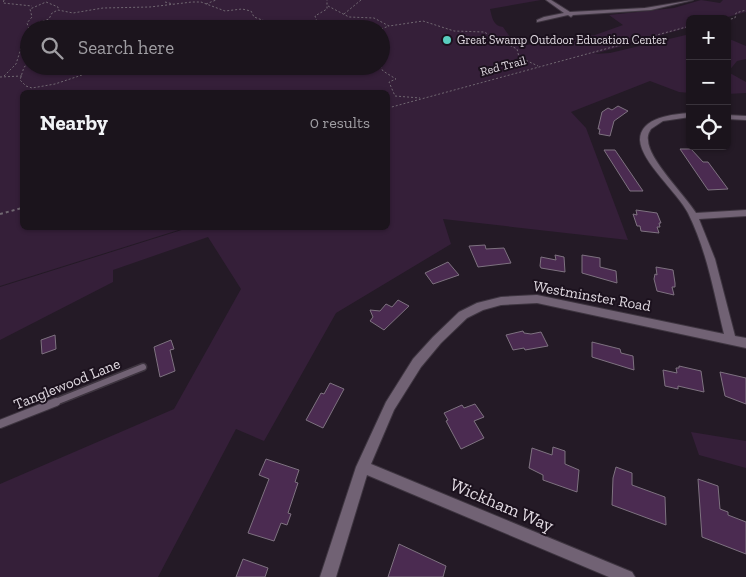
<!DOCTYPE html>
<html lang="en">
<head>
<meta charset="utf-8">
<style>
  body { margin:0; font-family:"Zilla Slab",serif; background:#282129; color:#f1f3f6 }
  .controls { position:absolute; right:15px; top:15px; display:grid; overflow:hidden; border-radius:8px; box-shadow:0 1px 4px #0004 }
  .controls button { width:45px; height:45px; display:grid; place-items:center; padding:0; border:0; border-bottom:1px solid #39333b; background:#1b141c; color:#f1f3f6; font:25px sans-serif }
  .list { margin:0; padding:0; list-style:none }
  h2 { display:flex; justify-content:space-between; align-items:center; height:65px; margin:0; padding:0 20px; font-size:21px }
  h2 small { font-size:16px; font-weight:400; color:#a09ea3 }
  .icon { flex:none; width:28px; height:28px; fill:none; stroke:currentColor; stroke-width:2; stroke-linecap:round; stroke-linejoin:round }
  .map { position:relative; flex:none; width:746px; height:577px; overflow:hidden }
  .search { position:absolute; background:#1b141c; box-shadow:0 1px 4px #0004; left:20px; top:20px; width:370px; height:55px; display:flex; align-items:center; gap:12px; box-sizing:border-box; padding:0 18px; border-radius:28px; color:#a09ea3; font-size:19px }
  .panel { position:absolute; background:#1b141c; box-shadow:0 1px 4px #0004; left:20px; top:90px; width:370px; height:140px; border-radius:8px }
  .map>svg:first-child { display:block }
</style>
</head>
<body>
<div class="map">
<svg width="746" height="577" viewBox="0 0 746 577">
  <rect width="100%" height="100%" fill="#241a26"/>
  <g fill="#351f39" fill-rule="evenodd">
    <path d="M0,0H541L490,9C492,17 493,26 503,27L510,37L519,46L595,35L623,25L609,15L674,8L701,0L720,3L723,0H746V12L720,19H690V27L594,54L610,53L690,34V93L679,92L650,81L571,112L586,128L628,240L443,219L451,244L336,313L264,441L236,429L158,577H0V484L174,409L241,289L208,237L113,270V282L0,340V287L188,228H388V92H22V228H185L0,286ZM29,29H381V66H29Z"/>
    <polygon points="727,38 746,46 746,59 737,61 728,72 746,82 746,93 727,94"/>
    <polygon points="691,432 746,441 746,468 699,455"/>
  </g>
  <g fill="#4b2b51" stroke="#7e7280">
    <polygon points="618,106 628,111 614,121 610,136 599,134 600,129 598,129 602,112 608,108 612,110"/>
    <polygon points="680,149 691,149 703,162 708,162 728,189 708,190"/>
    <polygon points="604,150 615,150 643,191 630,191"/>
    <polygon points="636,210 657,213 661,223 659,223 660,227 657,227 659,233 641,231 640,226 637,226 633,214 637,215"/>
    <polygon points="485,245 486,249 504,248 511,263 478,267 469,246"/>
    <polygon points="555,255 564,257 565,272 541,268 540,266 541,257 556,260"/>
    <polygon points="582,255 600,258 600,267 616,271 617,283 582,273"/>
    <polygon points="448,262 459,275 433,284 425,273"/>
    <polygon points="656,267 673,270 675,283 675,287 672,287 674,295 657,291 654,279 655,274 657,275"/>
    <polygon points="398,300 409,306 384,330 370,321 373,317 370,310 380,311 386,304 392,307"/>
    <polygon points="523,331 524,333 531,334 541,332 548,346 525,350 524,348 513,350 506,335"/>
    <polygon points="55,335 56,349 42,354 41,340"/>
    <polygon points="171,340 174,349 170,350 175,371 160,377 154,347"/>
    <polygon points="592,342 620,349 621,353 633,356 634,370 592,357"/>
    <polygon points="679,366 701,371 704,392 678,386 678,389 665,386 663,370 677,373 676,368 679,368"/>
    <polygon points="720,372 746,378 746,404 725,396"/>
    <polygon points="330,383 344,389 323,428 306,420 321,393 324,394"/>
    <polygon points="475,404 484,417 474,421 484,438 461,449 446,421 448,420 444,413 462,405 464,408"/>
    <polygon points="553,447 565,451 565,464 579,470 577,492 543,480 543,475 529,468 532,448 552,455"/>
    <polygon points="266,459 299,470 295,482 298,483 288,513 291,514 287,525 281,523 274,541 248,533 269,479 259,475"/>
    <polygon points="616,467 632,473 632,485 665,497 666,525 612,505 613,478"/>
    <polygon points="698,479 718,486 720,509 728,512 728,515 746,522 746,554 702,537"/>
    <polygon points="399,544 446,566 443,577 388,577"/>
    <polygon points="243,559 268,568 265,577 236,577"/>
  </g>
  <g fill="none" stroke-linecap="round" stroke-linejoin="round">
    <g stroke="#3e3540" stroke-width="9">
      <polyline id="service-far1" points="53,403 143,367"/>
    </g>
    <g stroke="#3e3540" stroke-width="10">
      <polyline id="service" points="0,424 56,402"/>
    </g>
    <g stroke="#3e3540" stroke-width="2">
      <g id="minor">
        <polygon points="546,0 551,0 570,12 645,8 693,0 651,10 573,15 571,17 568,15 537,22 537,20 544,17 564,13"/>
        <path d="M690,113V117L663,121L651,129C649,132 647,136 648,140C648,159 685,195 696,213L746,210V216L699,219L715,259L735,336L746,338V348L537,303L501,305L483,310L467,318L441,343L421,367L394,410L371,464L632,572L635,577H609L367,475L336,577H320L356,467L386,402L413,359L433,337L459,312L477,303L501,297L537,295L724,334C714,293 707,251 688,213C678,193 641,162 640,140C640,117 674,114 690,113Z"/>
        <polygon points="727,115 746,116 746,120 727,119"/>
      </g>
    </g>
    <g stroke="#706771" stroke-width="1" stroke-dasharray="2 2" stroke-linecap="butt">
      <polyline points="4,0 3,3 32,6"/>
      <polyline points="165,2 173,4"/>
      <polyline points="206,4 216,0"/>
      <polyline points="328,6 349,17 374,18 389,26 423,21 454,31 484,32 517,49 519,57 538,66"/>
      <polyline points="344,14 361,0"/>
      <polyline points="727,20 735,18 736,13 746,10"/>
      <polyline points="29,29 27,23 32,17 30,9 46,2 58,7 58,10"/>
      <polyline points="38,29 37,23 49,19 52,13 58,10 73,13 103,8 150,7 192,2 201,2 225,11 242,9 251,11 254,17 265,21 272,29"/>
      <polyline points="317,29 318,24 315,16 327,9 327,0"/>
      <polyline points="381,29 389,26"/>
      <polyline points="29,64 24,67 20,80 26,86 32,88 55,84 91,72 131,66"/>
      <polyline points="380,66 383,71 396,79 389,82 395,96 420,98"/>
      <polyline points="4,76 16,64 23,42 29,29"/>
      <polyline points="0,77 22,76"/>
      <polyline points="388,108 690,26"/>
    </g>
    <polyline stroke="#706771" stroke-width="2" stroke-dasharray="3 3" stroke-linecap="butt" points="0,214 22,208"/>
    <use href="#service-far1" stroke="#716274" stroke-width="6"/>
    <use href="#service" stroke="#716274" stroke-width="8"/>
    <use href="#minor" fill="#716274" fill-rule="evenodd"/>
  </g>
  <circle fill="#59cebf" stroke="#1b111d" stroke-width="2" cx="447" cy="40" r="5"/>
  <g text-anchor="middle" stroke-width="4" stroke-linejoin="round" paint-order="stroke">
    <g font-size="12" fill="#e0d9e1" stroke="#1b111d" text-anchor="start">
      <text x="457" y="44">Great Swamp Outdoor Education Center</text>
    </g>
    <g font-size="12" fill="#e0d9e1" stroke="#1b111d">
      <text transform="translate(503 66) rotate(-15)" y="4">Red Trail</text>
    </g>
    <g font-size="15" fill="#e0d9e1" stroke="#1b111d">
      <text transform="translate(592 296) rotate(10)" y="5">Westminster Road</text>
      <text transform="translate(67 384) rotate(-22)" y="5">Tanglewood Lane</text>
    </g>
    <g font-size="18" fill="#e0d9e1" stroke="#1b111d">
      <text transform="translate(502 505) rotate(23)" y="6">Wickham Way</text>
    </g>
  </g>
</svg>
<div class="controls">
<button>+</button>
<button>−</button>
<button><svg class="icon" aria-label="locate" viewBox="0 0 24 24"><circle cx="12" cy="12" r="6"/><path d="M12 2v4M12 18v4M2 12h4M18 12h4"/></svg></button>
</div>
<div class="search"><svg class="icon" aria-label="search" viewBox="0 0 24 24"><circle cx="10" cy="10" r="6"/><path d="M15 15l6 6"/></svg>Search here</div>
<section class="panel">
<h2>Nearby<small>0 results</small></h2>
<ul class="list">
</ul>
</section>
</div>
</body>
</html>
